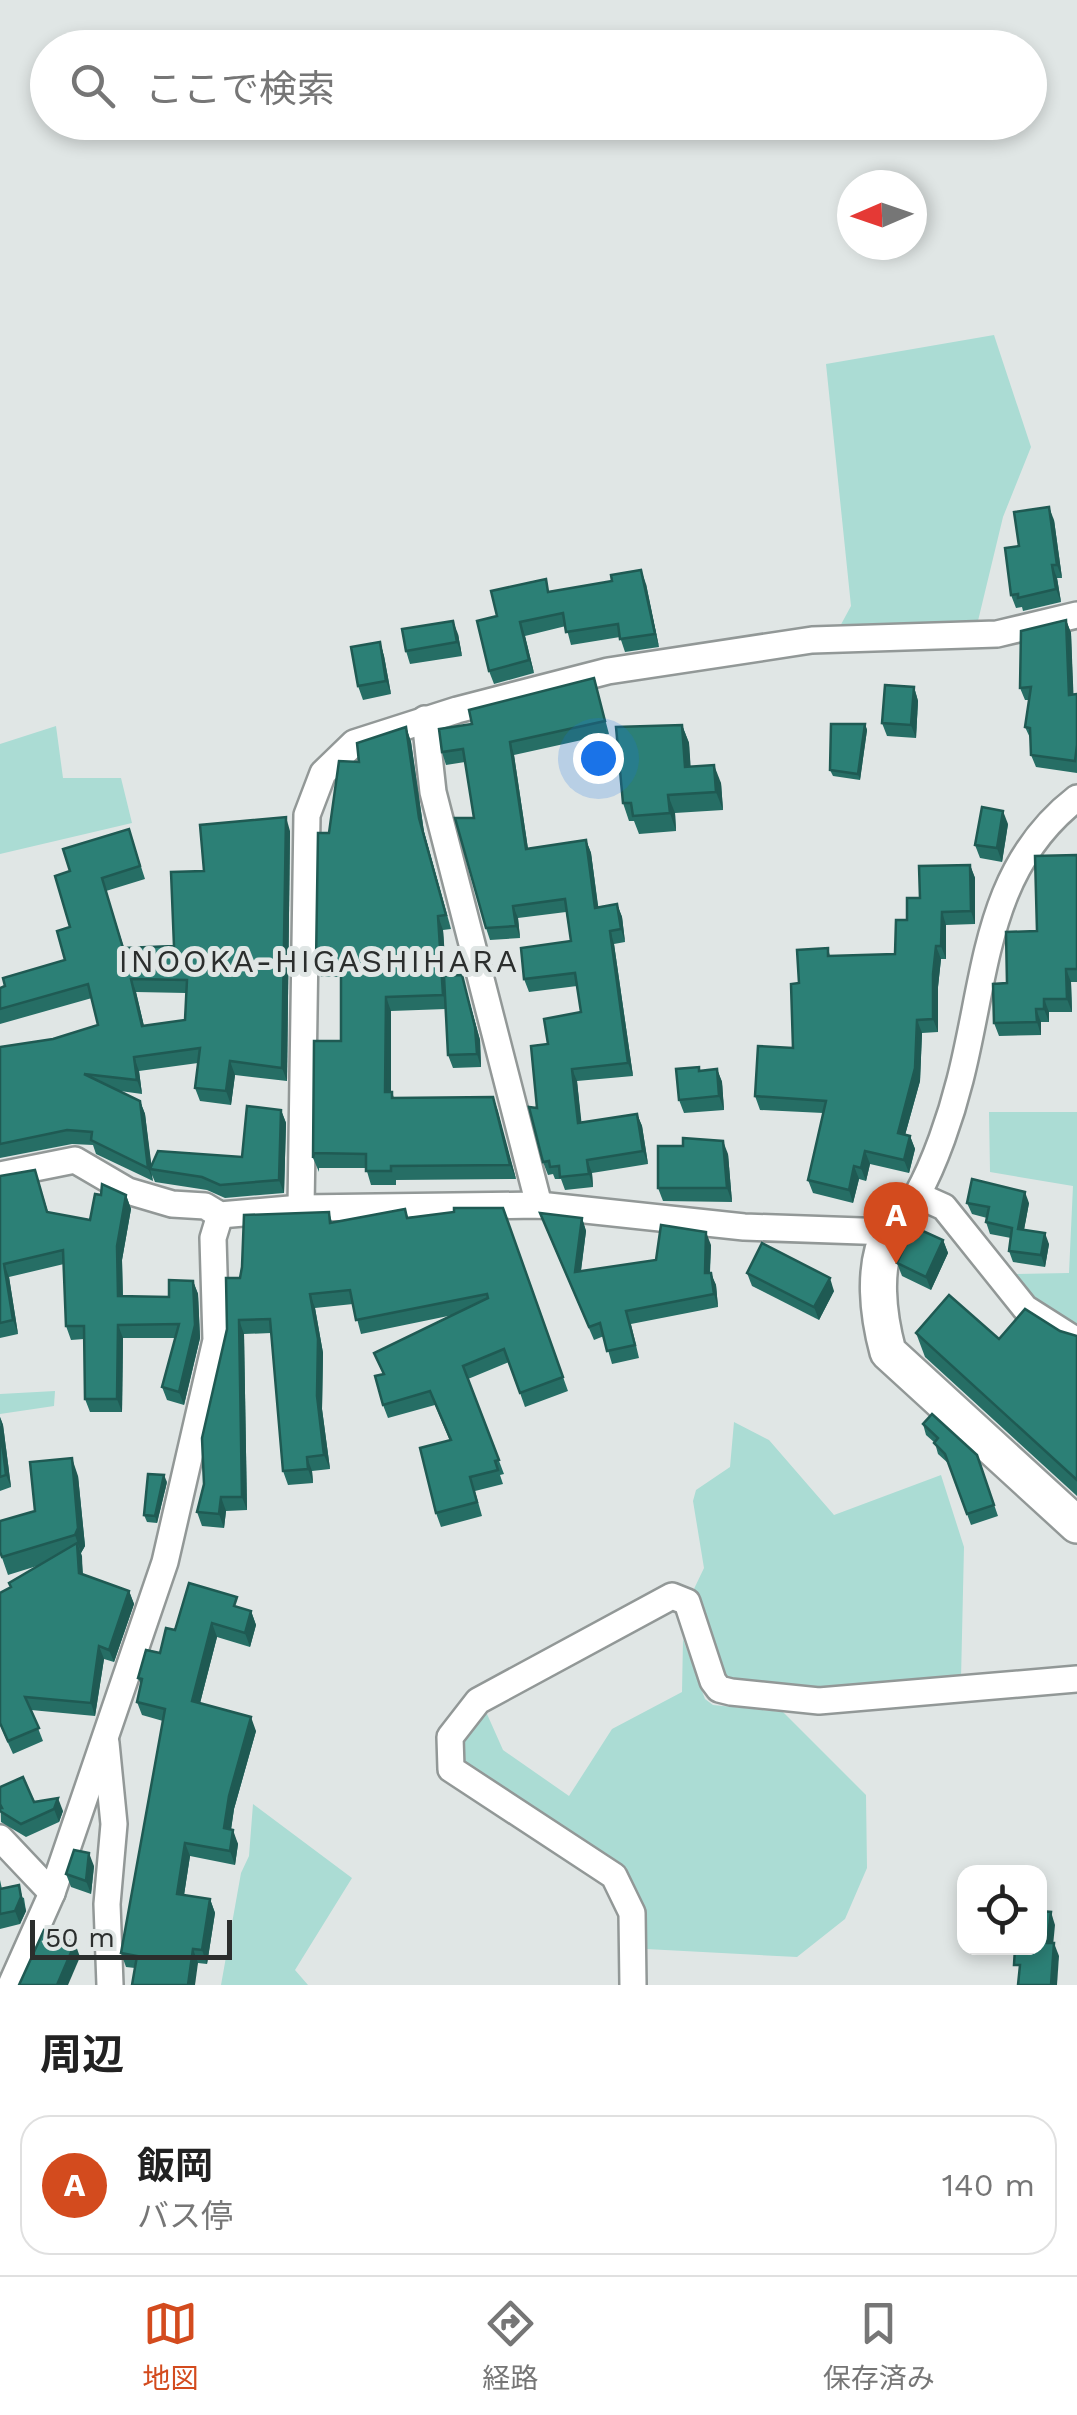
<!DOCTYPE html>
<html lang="ja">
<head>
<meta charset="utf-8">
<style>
  body { margin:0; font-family:"Work Sans","Noto Sans JP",sans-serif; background:#f6f6f6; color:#222 }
  .controls { position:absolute; right:30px; bottom:30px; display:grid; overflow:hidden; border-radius:20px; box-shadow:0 5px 15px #0003 }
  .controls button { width:90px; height:90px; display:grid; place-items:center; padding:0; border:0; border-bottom:2px solid #e0e0e0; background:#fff; color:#222; font:50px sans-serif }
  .compass { position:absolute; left:837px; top:170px; width:90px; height:90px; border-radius:50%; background:#fff; box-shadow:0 5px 15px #0003; rotate:268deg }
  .scale { position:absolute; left:30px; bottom:25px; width:202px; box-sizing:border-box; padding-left:10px; border:5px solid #2b2e2d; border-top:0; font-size:28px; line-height:35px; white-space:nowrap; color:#2b2e2d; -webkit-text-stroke:8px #e0e6e5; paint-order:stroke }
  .you { position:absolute; left:598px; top:758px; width:35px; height:35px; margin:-25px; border:8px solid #fff; border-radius:50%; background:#1a73e8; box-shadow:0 0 0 15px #1a73e833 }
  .badge { display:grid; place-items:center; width:65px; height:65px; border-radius:50%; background:#d34b1e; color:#fff; font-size:32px; font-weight:700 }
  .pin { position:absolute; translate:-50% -82px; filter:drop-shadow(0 2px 5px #0008) }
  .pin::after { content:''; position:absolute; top:52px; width:35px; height:30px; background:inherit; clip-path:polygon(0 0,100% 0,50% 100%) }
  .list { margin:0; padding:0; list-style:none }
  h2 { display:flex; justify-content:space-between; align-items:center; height:130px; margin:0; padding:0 40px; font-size:42px }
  h2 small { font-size:32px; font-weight:400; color:#767676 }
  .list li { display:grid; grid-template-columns:65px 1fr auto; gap:30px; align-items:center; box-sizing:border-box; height:140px; margin:0 20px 20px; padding:0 20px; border:2px solid #e0e0e0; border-radius:30px }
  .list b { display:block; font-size:38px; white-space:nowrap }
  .list p { margin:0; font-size:32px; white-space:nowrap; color:#767676 }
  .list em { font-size:32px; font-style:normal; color:#767676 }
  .icon { flex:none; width:55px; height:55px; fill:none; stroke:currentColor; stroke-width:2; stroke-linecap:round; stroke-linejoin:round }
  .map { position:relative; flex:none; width:1077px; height:1985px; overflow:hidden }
  .search { position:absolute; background:#fff; box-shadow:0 5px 15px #0003; left:30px; right:30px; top:30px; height:110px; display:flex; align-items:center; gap:25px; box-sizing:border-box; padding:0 35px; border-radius:55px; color:#767676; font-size:38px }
  .sheet { height:290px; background:#fff }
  nav { display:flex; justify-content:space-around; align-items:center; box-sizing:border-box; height:140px; border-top:2px solid #e0e0e0; background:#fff; font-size:28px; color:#767676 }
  nav a { display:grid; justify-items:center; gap:5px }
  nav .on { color:#d34b1e }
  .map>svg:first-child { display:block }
</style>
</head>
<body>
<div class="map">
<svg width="1077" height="1985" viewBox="0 0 1077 1985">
  <rect width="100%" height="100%" fill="#e0e6e5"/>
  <g fill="#abdcd4">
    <polygon points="994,335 1031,447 1003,517 977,625 838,630 851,606 826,364"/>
    <polygon points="56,726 63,778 121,778 132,823 0,854 0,744"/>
    <path d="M989,1112H1077V1326C1048,1316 1031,1297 1012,1274L1069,1273L1073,1186L990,1172Z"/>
    <polygon points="55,1391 54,1406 0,1414 0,1394"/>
    <polygon points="734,1422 769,1440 834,1515 941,1475 964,1547 961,1679 833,1691 733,1684 722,1676 693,1591 704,1568 693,1501 696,1490 730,1467"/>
    <polygon points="683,1639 705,1699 713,1705 783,1712 866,1795 867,1868 845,1919 797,1957 646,1949 631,1881 613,1859 464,1761 463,1739 483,1705 503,1750 569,1796 612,1729 682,1692"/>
    <polygon points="253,1804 352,1878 295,1970 308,1985 221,1985 241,1873 249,1856"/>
  </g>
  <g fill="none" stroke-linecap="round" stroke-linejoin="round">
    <g stroke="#929897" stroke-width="30">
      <g id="street">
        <polyline points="425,719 433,792 539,1205"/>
        <path d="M0,1175L75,1160L128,1191L172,1204L205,1206L220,1215L301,1208L539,1205L744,1227L890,1232C898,1220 910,1208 917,1195C935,1163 951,1116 960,1080C987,975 985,869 1077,798"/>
        <polyline points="917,1195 944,1207 1025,1308 1077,1341"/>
        <polyline points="301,1208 307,815 323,773 354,743 457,710 608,671 812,640 997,634 1077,615"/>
        <polyline points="106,1743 114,1824 107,1904 110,1985"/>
        <polyline points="0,1838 52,1893"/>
        <polyline points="11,1985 52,1893 165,1562 216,1340 213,1238 220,1215"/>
        <polyline points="633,1985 632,1913 614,1876 451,1769 450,1737 478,1701 672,1596 687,1602 713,1681 719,1689 731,1692 819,1701 1077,1679"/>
      </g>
    </g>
    <g stroke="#929897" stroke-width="40">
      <path id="secondary" d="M890,1232C872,1267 878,1315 888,1352L1077,1525"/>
    </g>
    <use href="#street" stroke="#fff" stroke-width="25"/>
    <use href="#secondary" stroke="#fff" stroke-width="35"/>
  </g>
  <g fill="#266e65" fill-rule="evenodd">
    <polygon points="1054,520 1062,578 1057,578 1061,602 1023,611 1022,607 1016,608 1011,595 1019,546"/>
    <polygon points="646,584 659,647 625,652 620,637 571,645 566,626 525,636 534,673 494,684 489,671 497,616 550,591"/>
    <polygon points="1066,620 1071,633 1073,694 1077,694 1077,773 1036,767 1031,755 1031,740 1025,727 1029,700 1025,700 1020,688"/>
    <polygon points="458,634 462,656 410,664 406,651"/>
    <polygon points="380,642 384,656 391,694 363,700 358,686"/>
    <polygon points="594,678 609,734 514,755 528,849 586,840 591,853 598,907 617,904 622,917 625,942 614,944 633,1076 577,1081 581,1123 637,1114 642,1126 648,1164 592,1173 593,1187 565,1190 561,1179 555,1179 553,1174 548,1175 543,1162 537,1108 548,1044 581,1012 577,986 529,992 524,979 571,941 566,912 518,918 520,938 490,940 486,928 474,818 465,762 446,765 442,752 472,724"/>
    <polygon points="914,687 918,701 916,738 887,736 882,723"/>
    <polygon points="865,724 867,730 860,780 833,776 830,770"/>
    <polygon points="682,725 689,743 690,767 721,783 723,810 675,813 676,831 639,834 634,821 629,821 623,803"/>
    <polygon points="406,727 411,742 424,832 451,929 443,930 446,976 462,975 480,1040 481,1067 453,1068 448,1055 446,1009 391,1011 391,1092 392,1092 394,1098 493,1097 516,1179 396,1180 396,1185 371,1185 366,1168 319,1168 319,1172 313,1158 341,1041 341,977 321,977 316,963 329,833 359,762"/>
    <polygon points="1008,824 1002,862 980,858 975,845"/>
    <path d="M129,829L145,879L106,891L124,948L174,946L204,871L290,831L287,1081L235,1075L231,1105L200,1101L195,1088L198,1063L139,1071L142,1094L120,1091L140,1101L145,1114L151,1166L242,1157L281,1110L286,1123L284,1193L225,1198L207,1190L155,1182L152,1175L153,1181L96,1154L93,1145L72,1144L0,1158V1047L53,1039L98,1025L92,998L0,1024V988L65,960L70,927V871ZM136,992L186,993L185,1020L144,1026Z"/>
    <polygon points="1077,855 1077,982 1071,982 1072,1012 1049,1012 1049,1022 1041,1022 1041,1035 999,1036 994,1023 1037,931"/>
    <polygon points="970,865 975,878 975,924 946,925 946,959 941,959 938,987 938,1032 922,1033 920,1081 905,1135 910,1136 915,1149 909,1173 870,1164 866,1181 859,1179 853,1203 813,1193 808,1180 823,1113 760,1110 755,1096 793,1048 799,983 828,948 830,956 895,954 907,920 920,898"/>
    <polygon points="717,1069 722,1082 724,1110 684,1113 679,1100"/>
    <polygon points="683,1146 728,1154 732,1202 663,1201 658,1188"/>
    <polygon points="35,1170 48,1212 90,1220 126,1195 131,1209 122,1260 123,1296 169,1297 193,1281 198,1294 200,1338 184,1405 167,1400 162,1387 175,1338 123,1338 122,1412 90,1412 85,1399 84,1339 71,1340 66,1326 64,1264 9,1277 18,1334 0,1338 0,1176"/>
    <polygon points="967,1203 1029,1203 1024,1230 1049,1244 1045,1267 1013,1262 1009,1251 1011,1238 990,1234 986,1222 987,1218 972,1214"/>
    <polygon points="503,1208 568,1391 525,1407 509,1362 468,1379 504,1474 500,1475 503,1484 475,1491 482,1516 441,1527 436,1513 450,1441 435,1405 388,1418 383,1405 383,1374 374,1353 453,1315 361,1334 353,1304 315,1308 323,1353 322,1409 330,1469 312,1471 313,1483 288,1485 283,1471 271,1333 244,1334 247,1510 226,1511 224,1528 202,1526 197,1512 204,1484 240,1278 329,1212 332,1222 405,1209 408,1217"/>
    <polygon points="582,1218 586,1231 581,1271 656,1260 711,1245 710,1273 716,1285 718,1307 631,1324 639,1358 612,1364 604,1336 594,1340 545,1226"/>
    <polygon points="943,1240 948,1253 931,1290 902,1276 897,1263"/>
    <polygon points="747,1273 834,1291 819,1320 752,1286"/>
    <polygon points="1060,1331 1077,1336 1077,1496 925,1357 916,1333 999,1339"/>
    <polygon points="0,1417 3,1425 11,1487 0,1491"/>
    <polygon points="923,1424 977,1455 998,1516 971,1525 949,1464 938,1454 935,1443 926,1435"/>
    <polygon points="78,1476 85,1546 81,1553 83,1574 129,1591 134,1604 114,1662 104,1659 95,1716 31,1710 43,1741 13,1754 0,1725 0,1593 11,1587 37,1566 8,1575 0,1552 35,1511"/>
    <polygon points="167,1482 157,1523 147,1522 144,1515"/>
    <polygon points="241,1608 251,1611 256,1625 250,1647 217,1637 200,1703 256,1731 234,1809 231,1830 238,1844 235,1865 190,1856 184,1895 210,1899 215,1913 207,1964 198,1963 135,1968 126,1967 121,1953 163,1721 142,1715 137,1702 141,1684 138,1678 160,1653 175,1630"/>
    <polygon points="0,1787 34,1802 63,1811 59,1822 26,1837 1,1822"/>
    <polygon points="94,1866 91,1894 71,1887 66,1874"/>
    <polygon points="0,1880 2,1889 24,1898 26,1911 20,1924 0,1929"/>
  </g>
  <g fill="#1f5a53">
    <polygon points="1049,507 1054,520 1062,578 1057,565"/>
    <polygon points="1052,565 1057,578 1061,602 1056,589"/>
    <polygon points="641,570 646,584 659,647 655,634"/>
    <polygon points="1066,620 1071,633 1074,707 1069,695"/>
    <polygon points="453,621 458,634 462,656 457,642"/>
    <polygon points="520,622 525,636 534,673 529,660"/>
    <polygon points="380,642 384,656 391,694 386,681"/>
    <polygon points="914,687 918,701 916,738 911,725"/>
    <polygon points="865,724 867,730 860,780 858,774"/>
    <polygon points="682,725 689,743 692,785 685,767"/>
    <polygon points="406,727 411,742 424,832 451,929 419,818"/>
    <polygon points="510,742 514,755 530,862 526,849"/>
    <polygon points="714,765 721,783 723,810 716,792"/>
    <polygon points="668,795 675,813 676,831 670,813"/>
    <polygon points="1003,811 1008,824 1002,862 997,848"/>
    <polygon points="286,817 290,831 287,1081 282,1068"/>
    <polygon points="586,840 591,853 600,920 595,908"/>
    <polygon points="970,865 975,878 975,924 971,911"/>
    <polygon points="617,904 622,917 625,942 621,929"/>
    <polygon points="513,906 518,918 520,938 516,926"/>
    <polygon points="942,912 946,925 946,959 941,946"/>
    <polygon points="438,916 443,930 449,1009 443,995"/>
    <polygon points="610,931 614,944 633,1076 628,1063"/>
    <polygon points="936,946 941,959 938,987 938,1032 933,1019 933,974"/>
    <polygon points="1066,969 1071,982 1072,1012 1067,999"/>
    <polygon points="462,975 480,1040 481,1067 477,1054"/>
    <polygon points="131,979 136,992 147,1039 142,1026"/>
    <polygon points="386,997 391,1011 391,1106 385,1092"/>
    <polygon points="1044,999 1049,1012 1049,1022 1044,1009"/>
    <polygon points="1036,1009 1041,1022 1041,1035 1037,1022"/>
    <polygon points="917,1020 922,1033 920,1081 902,1146 898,1133"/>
    <polygon points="134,1057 139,1071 142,1094 137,1080"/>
    <polygon points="230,1061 235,1075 231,1105 226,1091"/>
    <polygon points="572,1069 577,1081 583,1136 578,1123"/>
    <polygon points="717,1069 722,1082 724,1110 719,1096"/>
    <polygon points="493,1097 498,1111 516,1179 510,1165"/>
    <polygon points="140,1101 145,1114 152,1169 150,1169 153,1181 148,1168"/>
    <polygon points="281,1110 286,1123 284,1193 279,1180"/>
    <polygon points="637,1114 642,1126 648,1164 643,1151"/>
    <polygon points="910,1136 915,1149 909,1173 904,1160"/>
    <polygon points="723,1141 728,1154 732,1202 727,1188"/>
    <polygon points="865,1151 870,1164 866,1181 861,1168"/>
    <polygon points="587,1160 592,1173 593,1187 589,1174"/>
    <polygon points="854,1166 859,1179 853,1203 849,1190"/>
    <polygon points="1025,1192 1029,1203 1022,1240 1018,1229"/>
    <polygon points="126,1195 131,1209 122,1260 123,1309 118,1296 117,1246"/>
    <polygon points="582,1218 586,1231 579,1285 575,1272"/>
    <polygon points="706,1232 711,1245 709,1286 705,1273"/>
    <polygon points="1045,1233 1049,1244 1045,1267 1041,1255"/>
    <polygon points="943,1240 948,1253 931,1290 926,1277"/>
    <polygon points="4,1264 9,1277 18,1334 13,1320"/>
    <polygon points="711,1273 716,1285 718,1307 714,1294"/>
    <polygon points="830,1278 834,1291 819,1320 814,1307"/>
    <polygon points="193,1281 198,1294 200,1338 184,1405 179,1392"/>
    <polygon points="310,1294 315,1308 323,1353 322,1409 330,1469 324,1455 317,1396"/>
    <polygon points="239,1320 244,1334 247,1510 242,1497"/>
    <polygon points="118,1325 123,1338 122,1412 117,1399"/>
    <polygon points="0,1417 3,1425 11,1487 6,1475"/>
    <polygon points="307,1457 312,1471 313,1483 308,1469"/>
    <polygon points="72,1458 78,1476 85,1546 81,1553 75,1535"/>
    <polygon points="164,1475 167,1482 157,1523 155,1516"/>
    <polygon points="221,1497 226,1511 224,1528 219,1514"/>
    <polygon points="77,1543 82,1556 83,1586 79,1573"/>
    <polygon points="129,1591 134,1604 114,1662 109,1650"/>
    <polygon points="251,1611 256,1625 250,1647 245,1633"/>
    <polygon points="212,1623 217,1637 197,1715 192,1701"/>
    <polygon points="99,1646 104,1659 95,1716 91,1703"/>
    <polygon points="251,1717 256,1731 234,1809 229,1842 224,1828 229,1796"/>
    <polygon points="58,1798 63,1811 59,1822 54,1809"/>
    <polygon points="233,1830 238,1844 235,1865 230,1851"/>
    <polygon points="185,1843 190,1856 182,1908 177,1894"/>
    <polygon points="89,1853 94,1866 91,1894 86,1881"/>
    <polygon points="19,1885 26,1911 20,1924 15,1911"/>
    <polygon points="210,1899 215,1913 207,1964 202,1950"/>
    <polygon points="1051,1912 1055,1925 1052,1956 1047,1943"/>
    <polygon points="75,1943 80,1957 68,1985 57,1985"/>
    <polygon points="1054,1943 1059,1956 1057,1985 1051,1985"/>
    <polygon points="193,1949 198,1963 195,1985 188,1985"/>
  </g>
  <g fill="#2c8076" stroke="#1f5a53" stroke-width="2.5" fill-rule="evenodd">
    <polygon points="1049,507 1057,565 1052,565 1056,589 1018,598 1018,594 1011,595 1005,548 1019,546 1014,512"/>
    <polygon points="641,570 655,634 620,639 618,624 566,632 563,613 520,622 529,660 489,671 477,621 497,616 491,591 546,579 548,592 612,581 611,575"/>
    <polygon points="1066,620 1069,695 1077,694 1077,745 1075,761 1031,755 1030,728 1025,727 1031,687 1020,688 1021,631"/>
    <polygon points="453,621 457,642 406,651 402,629"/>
    <polygon points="380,642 386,681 358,686 351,647"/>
    <polygon points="594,678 605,721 510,742 526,849 586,840 595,908 617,904 621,929 610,931 628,1063 572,1069 578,1123 637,1114 643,1151 587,1160 589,1174 560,1177 559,1166 550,1167 549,1161 543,1162 529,1107 537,1108 531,1046 548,1044 544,1019 581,1012 575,973 524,979 521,948 571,941 565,899 513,906 516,926 486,928 455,818 474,818 463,749 442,752 439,729 472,724 469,710"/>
    <polygon points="885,685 914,687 911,725 882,723"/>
    <polygon points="831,724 865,724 858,774 830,770"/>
    <polygon points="682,725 685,767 714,765 716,792 668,795 670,813 633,816 631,803 623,803 616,727"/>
    <polygon points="406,727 419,818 446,915 438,916 443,995 386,997 385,1092 392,1092 392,1098 493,1097 510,1165 391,1166 391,1171 366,1171 366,1154 314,1153 313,1158 314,1041 341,1041 341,963 316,963 318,833 329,833 339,761 359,762 357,743"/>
    <polygon points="982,807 1003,811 997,848 975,845"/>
    <path d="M286,817L282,1068L230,1061L226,1091L195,1088L200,1048L134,1057L137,1080L84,1074L140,1101L148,1168L91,1140L92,1132L67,1130L0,1144V1047L53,1039L98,1025L88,984L0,1009V988L5,986L3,978L65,960L57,931L70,927L55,876L70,871L63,849L129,829L140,866L102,878L123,948L174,946L171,872L204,871L200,825ZM131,979L187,980L185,1020L142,1026Z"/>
    <polygon points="1077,855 1077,969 1066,969 1067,999 1044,999 1044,1009 1036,1009 1037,1022 994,1023 993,984 1007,983 1006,932 1037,931 1035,856"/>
    <polygon points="970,865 971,911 942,912 941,946 936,946 933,974 933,1019 917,1020 915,1068 898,1133 910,1136 904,1160 865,1151 861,1168 854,1166 849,1190 808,1180 826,1101 755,1096 758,1046 793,1048 791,984 799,983 797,950 828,948 828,956 895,954 896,920 907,920 907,898 920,898 919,866"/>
    <polygon points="462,975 475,1027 477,1054 448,1055 444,976"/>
    <polygon points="699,1067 699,1071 717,1069 719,1096 679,1100 676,1069"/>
    <polygon points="247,1106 281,1110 279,1180 220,1185 202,1177 150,1169 158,1151 242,1157"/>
    <polygon points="683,1138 723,1141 727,1188 658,1188 658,1146 683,1146"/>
    <polygon points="35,1170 47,1212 90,1220 95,1194 101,1195 102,1184 126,1195 117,1246 118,1296 169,1297 169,1280 193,1281 195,1325 179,1392 162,1387 179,1324 118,1325 117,1399 85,1399 84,1326 66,1326 63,1250 4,1264 13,1320 0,1323 0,1176"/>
    <polygon points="972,1179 1025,1192 1018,1229 1045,1233 1041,1255 1009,1251 1012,1228 986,1222 989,1207 967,1203"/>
    <polygon points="454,1208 503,1208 563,1377 520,1393 504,1349 463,1366 499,1460 495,1461 498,1470 470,1477 477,1502 436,1513 420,1448 451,1440 430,1391 383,1405 375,1376 384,1374 374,1353 488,1298 487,1294 356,1320 350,1290 310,1294 318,1339 317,1396 324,1455 307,1457 308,1469 283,1471 270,1319 239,1320 242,1497 221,1497 219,1514 197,1512 204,1484 202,1438 227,1329 226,1278 240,1278 242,1267 244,1215 329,1212 330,1223 405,1209 407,1218 454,1212"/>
    <polygon points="540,1213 582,1218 575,1272 656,1260 661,1225 706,1232 705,1273 711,1273 714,1294 626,1311 635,1345 607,1351 600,1323 589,1327"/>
    <polygon points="914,1227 943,1240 926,1277 897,1263"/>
    <polygon points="762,1243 830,1278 814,1307 747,1273"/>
    <polygon points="949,1295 999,1339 1025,1309 1060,1331 1077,1336 1077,1480 916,1333"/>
    <polygon points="932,1414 977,1455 994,1505 967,1514 945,1454 934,1443 938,1438 923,1424"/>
    <polygon points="0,1426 6,1475 0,1477"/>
    <polygon points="72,1458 78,1528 75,1535 2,1557 0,1552 0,1521 35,1511 30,1462"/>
    <polygon points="148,1474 164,1475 155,1516 144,1515"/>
    <polygon points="77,1543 79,1573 129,1591 109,1650 99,1646 91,1703 25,1697 39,1728 8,1741 0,1723 0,1593 11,1587 9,1583"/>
    <polygon points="189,1583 237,1597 234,1606 251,1611 245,1633 212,1623 192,1701 251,1717 229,1796 224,1828 233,1830 230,1851 185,1843 177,1894 210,1899 202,1950 193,1949 188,1985 132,1985 137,1956 121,1953 165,1709 137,1702 142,1679 138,1678 146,1650 160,1653 166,1628 175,1630"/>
    <polygon points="23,1777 34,1802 58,1798 54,1809 21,1824 0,1811 0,1808 2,1808 0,1804 0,1787"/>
    <polygon points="74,1850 89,1853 86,1881 66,1874"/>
    <polygon points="19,1885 21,1897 15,1911 0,1914 0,1889"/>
    <polygon points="1040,1911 1051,1912 1047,1943 1054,1943 1051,1985 1018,1985 1020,1965 1014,1965 1015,1948 1040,1948"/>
    <polygon points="44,1930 75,1943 57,1985 19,1985"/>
  </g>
  <g text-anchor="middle" stroke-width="10" stroke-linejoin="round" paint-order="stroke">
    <g font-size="32" letter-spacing="2.5" fill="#2b2e2d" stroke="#e0e6e5">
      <text x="319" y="972">INOOKA-HIGASHIHARA</text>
    </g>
  </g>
</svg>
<div class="controls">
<button><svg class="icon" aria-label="locate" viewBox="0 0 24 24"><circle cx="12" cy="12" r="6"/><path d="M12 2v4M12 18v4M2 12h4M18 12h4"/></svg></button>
</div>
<svg class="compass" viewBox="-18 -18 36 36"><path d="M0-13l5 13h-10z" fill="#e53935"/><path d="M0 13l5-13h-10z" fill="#767676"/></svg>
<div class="scale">50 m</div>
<div class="you"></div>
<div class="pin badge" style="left:896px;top:1264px">A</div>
<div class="search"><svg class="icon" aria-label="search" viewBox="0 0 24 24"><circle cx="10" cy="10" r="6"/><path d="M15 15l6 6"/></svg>ここで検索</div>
</div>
<section class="sheet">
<h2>周辺<small></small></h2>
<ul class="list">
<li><span class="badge">A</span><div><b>飯岡</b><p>バス停</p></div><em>140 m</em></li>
</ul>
</section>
<nav>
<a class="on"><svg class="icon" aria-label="map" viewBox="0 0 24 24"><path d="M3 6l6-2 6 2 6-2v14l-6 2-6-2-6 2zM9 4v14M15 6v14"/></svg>地図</a>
<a><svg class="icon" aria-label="directions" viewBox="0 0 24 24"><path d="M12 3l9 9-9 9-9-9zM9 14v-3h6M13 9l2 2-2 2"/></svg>経路</a>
<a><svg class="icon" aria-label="saved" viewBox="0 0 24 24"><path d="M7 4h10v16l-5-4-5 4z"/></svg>保存済み</a>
</nav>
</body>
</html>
